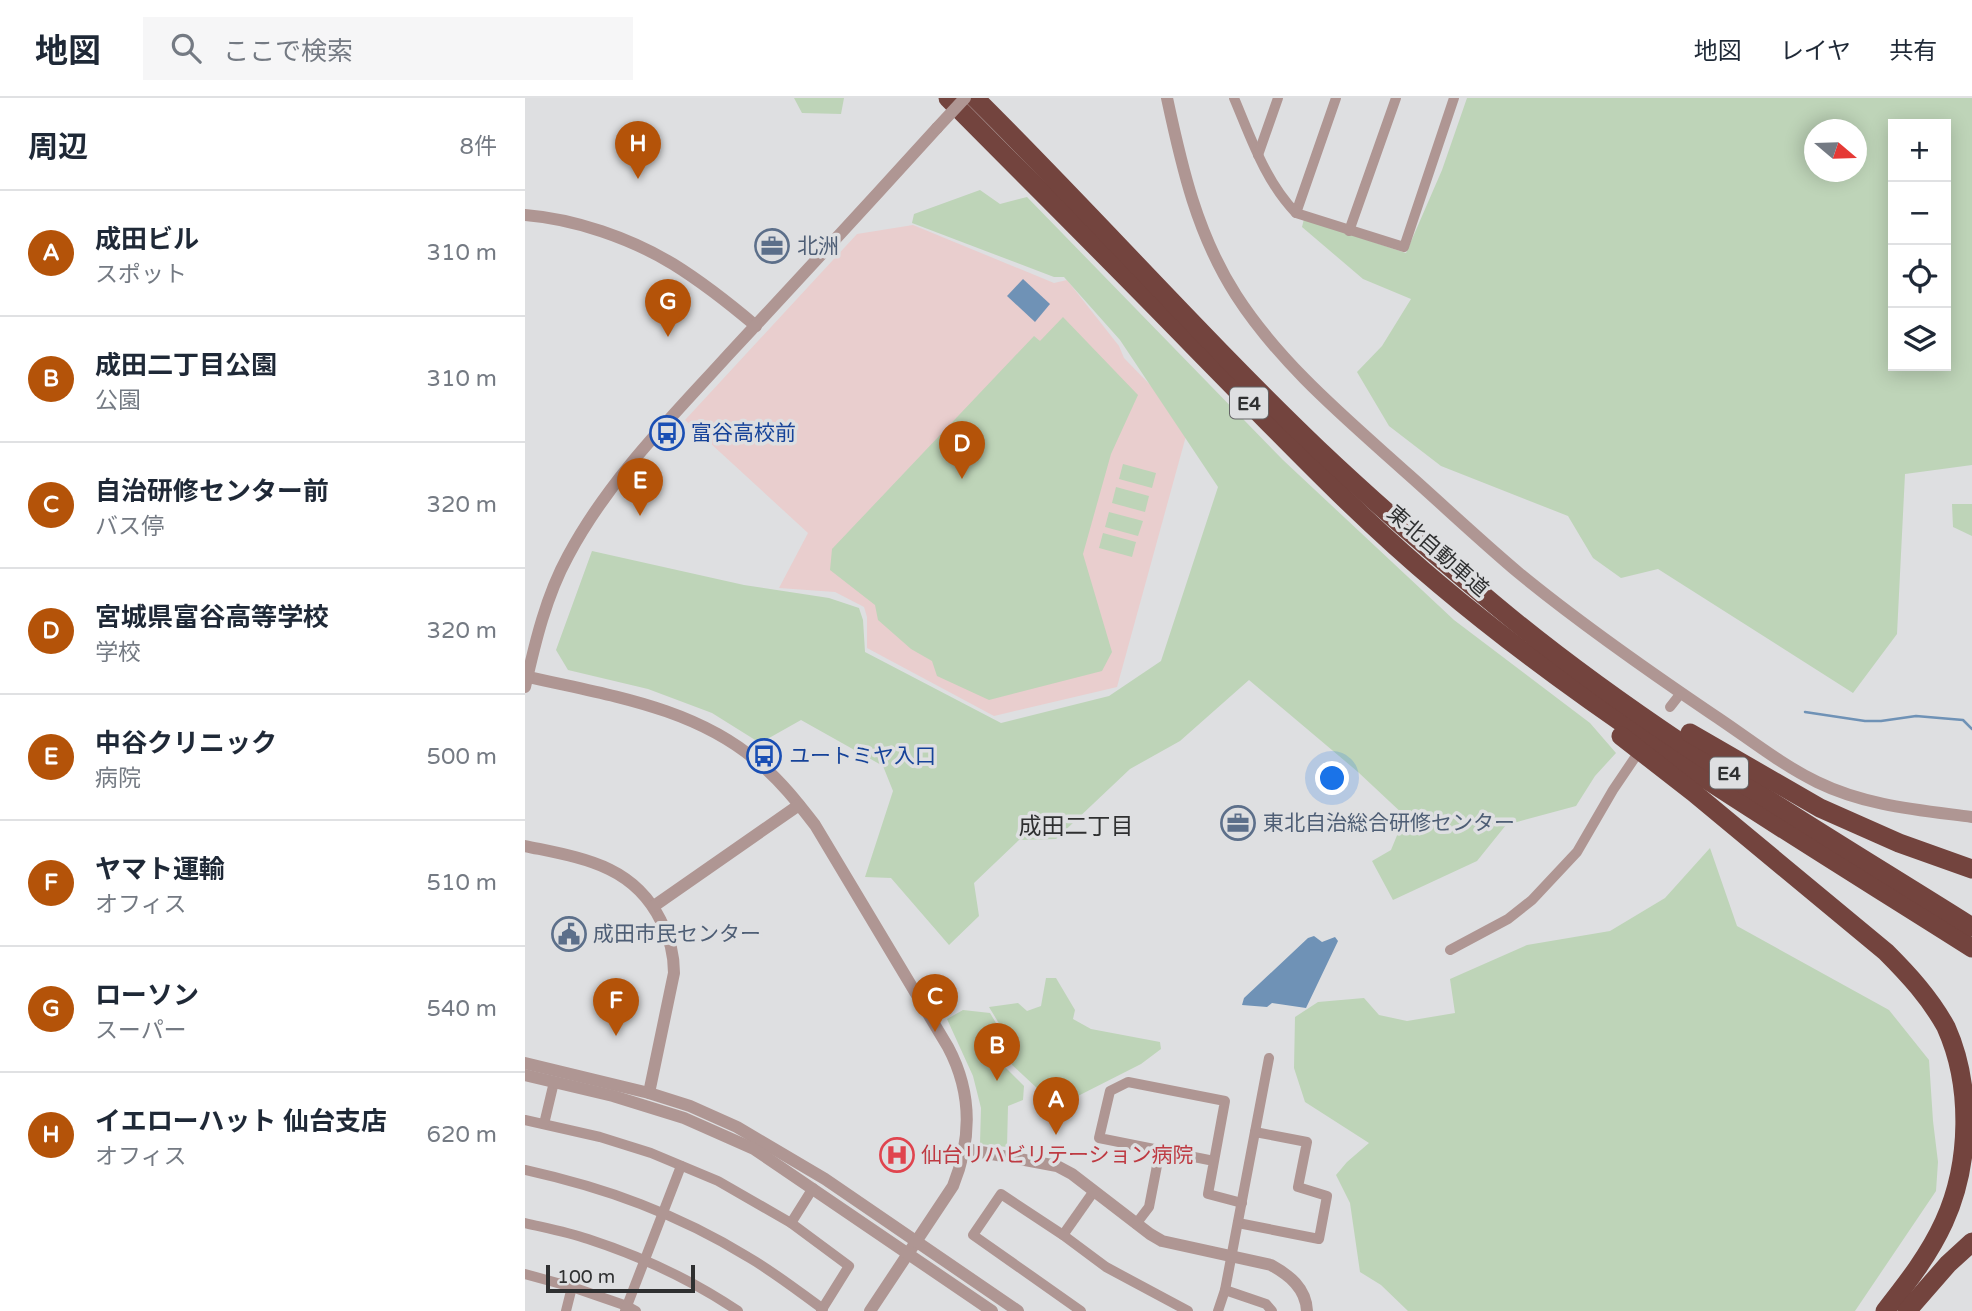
<!DOCTYPE html>
<html lang="ja">
<head>
<meta charset="utf-8">
<style>
  body { margin:0; font-family:"Varela Round","Noto Sans JP",sans-serif; background:#f6f6f7; color:#1f2937 }
  .controls { position:absolute; right:21px; top:21px; display:grid; overflow:hidden; border-radius:0px; box-shadow:0 4px 18px #0003 }
  .controls button { width:63px; height:63px; display:grid; place-items:center; padding:0; border:0; border-bottom:2px solid #e0e1e3; background:#fff; color:#1f2937; font:35px sans-serif }
  .compass { position:absolute; left:1279px; top:21px; width:63px; height:63px; border-radius:50%; background:#fff; box-shadow:0 4px 18px #0003; rotate:109deg }
  .scale { position:absolute; left:21px; bottom:18px; width:149px; box-sizing:border-box; padding-left:7px; border:4px solid #2f3031; border-top:0; font-size:19px; line-height:24px; white-space:nowrap; color:#2f3031; -webkit-text-stroke:5px #dedfe1; paint-order:stroke }
  .you { position:absolute; left:808px; top:681px; width:24px; height:24px; margin:-18px; border:5px solid #fff; border-radius:50%; background:#1a73e8; box-shadow:0 0 0 10px #1a73e833 }
  .badge { display:grid; place-items:center; width:46px; height:46px; border-radius:50%; background:#b45309; color:#fff; font-size:23px; font-weight:700 }
  .pin { position:absolute; translate:-50% -58px; filter:drop-shadow(0 2px 4px #0008) }
  .pin::after { content:''; position:absolute; top:37px; width:24px; height:21px; background:inherit; clip-path:polygon(0 0,100% 0,50% 100%) }
  .list { margin:0; padding:0; list-style:none }
  h2 { display:flex; justify-content:space-between; align-items:center; height:91px; margin:0; padding:0 28px; font-size:30px }
  h2 small { font-size:23px; font-weight:400; color:#747a83 }
  .list li { display:grid; grid-template-columns:46px 1fr auto; gap:21px; align-items:center; box-sizing:border-box; height:126px; padding:0 28px; border-top:2px solid #e0e1e3 }
  .list b { display:block; font-size:26px; white-space:nowrap }
  .list p { margin:0; font-size:23px; white-space:nowrap; color:#747a83 }
  .list em { font-size:23px; font-style:normal; color:#747a83 }
  .icon { flex:none; width:38px; height:38px; fill:none; stroke:currentColor; stroke-width:2; stroke-linecap:round; stroke-linejoin:round }
  .map { position:relative; flex:none; width:1447px; height:1213px; overflow:hidden }
  header { display:flex; align-items:center; gap:42px; box-sizing:border-box; height:98px; padding:0 35px; background:#fff; border-bottom:2px solid #e0e1e3 }
  header strong { font-size:33px }
  nav { display:flex; gap:38px; margin-inline-start:auto; font-size:24px }
  .search { width:490px; height:63px; background:#f6f6f7; display:flex; align-items:center; gap:18px; box-sizing:border-box; padding:0 24px; border-radius:0px; color:#747a83; font-size:26px }
  main { display:flex }
  aside { flex:1; background:#fff }
  .map>svg:first-child { display:block }
</style>
</head>
<body>
<header>
<strong>地図</strong>
<div class="search"><svg class="icon" aria-label="search" viewBox="0 0 24 24"><circle cx="10" cy="10" r="6"/><path d="M15 15l6 6"/></svg>ここで検索</div>
<nav><a>地図</a><a>レイヤ</a><a>共有</a></nav>
</header>
<main>
<aside>
<h2>周辺<small>8件</small></h2>
<ul class="list">
<li><span class="badge">A</span><div><b>成田ビル</b><p>スポット</p></div><em>310 m</em></li>
<li><span class="badge">B</span><div><b>成田二丁目公園</b><p>公園</p></div><em>310 m</em></li>
<li><span class="badge">C</span><div><b>自治研修センター前</b><p>バス停</p></div><em>320 m</em></li>
<li><span class="badge">D</span><div><b>宮城県富谷高等学校</b><p>学校</p></div><em>320 m</em></li>
<li><span class="badge">E</span><div><b>中谷クリニック</b><p>病院</p></div><em>500 m</em></li>
<li><span class="badge">F</span><div><b>ヤマト運輸</b><p>オフィス</p></div><em>510 m</em></li>
<li><span class="badge">G</span><div><b>ローソン</b><p>スーパー</p></div><em>540 m</em></li>
<li><span class="badge">H</span><div><b>イエローハット 仙台支店</b><p>オフィス</p></div><em>620 m</em></li>
</ul>
</aside>
<div class="map">
<svg width="1447" height="1213" viewBox="0 0 1447 1213">
  <rect width="100%" height="100%" fill="#dedfe1"/>
  <polygon fill="#e9cece" points="388,127 529,185 542,182 594,248 599,260 664,327 592,589 469,618 342,550 342,519 339,509 310,494 254,490 283,435 160,322 332,136"/>
  <g fill="#bed4b8" fill-rule="evenodd">
    <polygon points="269,0 319,0 316,16 277,15"/>
    <path d="M942,0H1447V367L1380,376L1372,536L1328,595L1133,471L1096,480L1068,460L1043,418L916,368L864,328L832,274L857,248L886,201L838,181L777,129L779,121L881,155L917,72ZM1368,26H1421V268H1368ZM1290,32H1332V74H1290Z"/>
    <polygon points="455,92 475,106 502,99 758,362 929,522 1065,625 1091,655 1070,678 1051,708 981,727 952,763 868,802 847,763 866,752 880,718 833,674 724,582 655,643 605,671 531,741 494,742 449,785 454,818 424,847 366,780 340,779 368,693 358,668 276,622 235,645 187,615 123,591 43,572 31,552 67,453 219,487 304,500 334,510 338,522 340,554 476,625 584,598 636,563 693,389 595,242 539,179 529,179 387,125 389,116"/>
    <polygon points="538,219 613,297 586,356 558,456 587,554 577,573 464,602 412,578 407,563 386,551 353,522 350,507 305,472 307,451 509,238 515,243"/>
    <polygon points="598,366 631,375 627,390 594,381"/>
    <polygon points="591,389 624,398 620,414 587,405"/>
    <polygon points="1427,406 1447,406 1447,438 1428,429"/>
    <polygon points="584,414 618,423 613,438 580,429"/>
    <polygon points="578,435 611,444 607,459 574,450"/>
    <polygon points="1185,750 1212,828 1364,912 1404,962 1408,1023 1413,1064 1411,1093 1330,1213 883,1213 856,1187 835,1174 825,1105 811,1077 822,1064 844,1045 780,1004 769,970 770,919 793,904 839,900 854,917 882,923 930,915 925,881 1002,847 1085,833 1140,800"/>
    <polygon points="521,880 531,880 550,912 548,921 566,931 635,944 636,951 616,966 547,1001 514,992 484,964 484,942 464,909 493,905 502,913 516,908"/>
    <polygon points="438,912 465,915 482,943 480,969 499,988 498,1002 483,1008 482,1049 455,1046 456,1010 448,978 422,921"/>
  </g>
  <g fill="#6f92b6">
    <polygon points="498,181 525,206 510,224 482,198"/>
    <polygon points="789,838 797,844 810,839 813,843 781,910 747,905 742,909 717,907 719,900 783,840"/>
  </g>
  <g fill="none" stroke-linecap="round" stroke-linejoin="round">
    <polyline stroke="#6f92b6" stroke-width="2.5" points="1280,614 1340,623 1356,623 1391,618 1438,622 1447,631"/>
    <g stroke="#af9693" stroke-width="10">
      <path d="M709,0C726,40 740,83 771,115L879,149L929,0"/>
      <polyline points="733,57 753,0"/>
      <polyline points="771,115 811,0"/>
      <polyline points="824,133 871,0"/>
      <polyline points="1145,609 1156,595"/>
      <polyline points="925,852 983,821 1007,802 1052,754 1088,692 1111,658"/>
      <polyline points="0,1022 75,1039 126,1055 193,1083 266,1125 288,1090"/>
      <polyline points="19,1026 29,984"/>
      <polyline points="689,1063 574,1040 585,993 603,984 700,1003 683,1096 717,1105"/>
      <path d="M0,1072C81,1090 153,1116 223,1159C249,1174 273,1193 298,1211"/>
      <path d="M0,1125C21,1130 42,1134 63,1141C115,1158 167,1182 213,1213"/>
      <polyline points="266,1125 324,1168 296,1213"/>
      <polyline points="713,1125 794,1141 802,1098 773,1089 782,1044 730,1034"/>
      <polyline points="611,1126 624,1109 635,1052"/>
      <polyline points="538,1137 569,1093"/>
      <polyline points="0,1176 47,1189 102,1208 111,1213"/>
      <polyline points="700,1192 741,1206 747,1213"/>
      <polyline points="41,1213 47,1189"/>
      <polyline points="100,1213 156,1068"/>
      <polyline points="556,1213 448,1137 476,1096 538,1137 581,1169 663,1213"/>
      <polyline points="693,1213 700,1192 744,960"/>
    </g>
    <g stroke="#af9693" stroke-width="12">
      <path d="M642,0C657,70 672,136 711,197C756,267 823,322 884,377C921,410 957,444 995,476C1056,526 1122,572 1187,616C1222,639 1255,666 1292,684C1341,708 1394,712 1447,719"/>
      <path d="M0,117C50,121 105,140 148,166C177,184 205,206 231,228"/>
      <path d="M0,578C80,597 168,608 233,664C255,682 273,705 290,727L423,949C447,994 447,1041 428,1088L345,1213"/>
      <path d="M0,589C10,545 21,498 43,458C84,381 146,320 204,256C274,181 343,106 412,30"/>
      <path d="M0,748C56,760 108,766 136,823C145,840 149,856 149,875L124,995"/>
      <polyline points="129,808 274,707"/>
      <polyline points="0,965 124,995 165,1008 212,1029 300,1081 493,1213"/>
      <polyline points="0,977 88,998 159,1020 229,1051 467,1213"/>
      <path d="M440,1051L532,1068L547,1076L625,1136L637,1143L746,1167C764,1177 781,1190 782,1213"/>
    </g>
    <g stroke="#73443e" stroke-width="19">
      <path d="M423,0C508,86 594,171 678,258C755,336 830,416 915,487C1079,625 1266,735 1447,850"/>
      <path d="M450,0C566,115 675,238 793,351C850,405 910,457 970,507C1117,630 1285,727 1447,829"/>
      <polyline points="1165,635 1295,710 1374,745 1447,771"/>
      <path d="M1096,638L1168,694L1361,854C1384,877 1405,900 1421,929C1447,987 1446,1065 1419,1124C1404,1157 1382,1185 1360,1213"/>
      <polyline points="1382,1213 1423,1166 1447,1144"/>
    </g>
    <polyline stroke="#af9693" stroke-width="12" points="412,30 440,0"/>
  </g>
  <defs>
    <g id="office-ring" transform="scale(1.75)"><circle r="9.5" fill="#dedfe1" stroke="#5c6f8a" stroke-width="1.5"/><path d="M-6-3h4V-5.5h4V-3h4V5H-6ZM-1-4.5V-3h2v-1.5ZM-6 0V1H6V0Z" fill="#5c6f8a"/></g>
    <g id="bus-ring" transform="scale(1.75)"><circle r="9.5" fill="#dedfe1" stroke="#1a4fb4" stroke-width="1.5"/><path d="M-5-6H5V4H4V6H2V4H-2V6H-4V4H-5ZM-3.5-4V0h7V-4ZM-3.5 1.2v1.5H-2V1.2ZM2 1.2v1.5H3.5V1.2Z" fill="#1a4fb4"/></g>
    <g id="civic-ring" transform="scale(1.75)"><circle r="9.5" fill="#dedfe1" stroke="#5c6f8a" stroke-width="1.5"/><path d="M-.6-6.5H3V-4.5H.6V-3L4-1V1h2V6H-6V1h2V-1L-.6-3ZM-1.2 2.5V6h2.4V2.5Z" fill="#5c6f8a"/></g>
    <g id="hospital-ring" transform="scale(1.75)"><circle r="9.5" fill="#dedfe1" stroke="#e0444e" stroke-width="1.5"/><path d="M-5-5h3v3.5h4V-5h3V5h-3V1.5h-4V5h-3Z" fill="#e0444e"/></g>
  </defs>
  <g fill-rule="evenodd">
    <use href="#office-ring" x="247" y="148"/>
    <use href="#bus-ring" x="142" y="335"/>
    <use href="#bus-ring" x="239" y="658"/>
    <use href="#office-ring" x="713" y="725"/>
    <use href="#civic-ring" x="44" y="836"/>
    <use href="#hospital-ring" x="372" y="1057"/>
  </g>
  <g text-anchor="middle" stroke-width="7" stroke-linejoin="round" paint-order="stroke">
    <g fill="#dedfe1" stroke="#646466" stroke-width="2">
      <rect x="705" y="289.5" width="38" height="31" rx="5"/>
      <rect x="1185" y="659.5" width="38" height="31" rx="5"/>
    </g>
    <g font-size="19" font-weight="bold" fill="#2f3031">
      <text x="724" y="312">E4</text>
      <text x="1204" y="682">E4</text>
    </g>
    <g font-size="21" fill="#4e5e75" stroke="#dedfe1" text-anchor="start">
      <text x="272" y="155">北洲</text>
      <text x="738" y="732">東北自治総合研修センター</text>
      <text x="68" y="843">成田市民センター</text>
    </g>
    <g font-size="21" fill="#164399" stroke="#dedfe1" text-anchor="start">
      <text x="166" y="342">富谷高校前</text>
      <text x="264" y="665">ユートミヤ入口</text>
    </g>
    <g font-size="21" fill="#2f3031" stroke="#dedfe1">
      <text transform="translate(913 453) rotate(41)" y="7">東北自動車道</text>
    </g>
    <g font-size="21" fill="#be3a42" stroke="#dedfe1" text-anchor="start">
      <text x="396" y="1064">仙台リハビリテーション病院</text>
    </g>
    <g font-size="23" fill="#2f3031" stroke="#dedfe1">
      <text x="551" y="736">成田二丁目</text>
    </g>
  </g>
</svg>
<div class="controls">
<button>+</button>
<button>−</button>
<button><svg class="icon" aria-label="locate" viewBox="0 0 24 24"><circle cx="12" cy="12" r="6"/><path d="M12 2v4M12 18v4M2 12h4M18 12h4"/></svg></button>
<button><svg class="icon" aria-label="layers" viewBox="0 0 24 24"><path d="M12 4l9 5-9 5-9-5zM3 14l9 5 9-5"/></svg></button>
</div>
<svg class="compass" viewBox="-18 -18 36 36"><path d="M0-13l5 13h-10z" fill="#e53935"/><path d="M0 13l5-13h-10z" fill="#747a83"/></svg>
<div class="scale">100 m</div>
<div class="you"></div>
<div class="pin badge" style="left:531px;top:1037px">A</div>
<div class="pin badge" style="left:472px;top:983px">B</div>
<div class="pin badge" style="left:410px;top:934px">C</div>
<div class="pin badge" style="left:437px;top:381px">D</div>
<div class="pin badge" style="left:115px;top:418px">E</div>
<div class="pin badge" style="left:91px;top:938px">F</div>
<div class="pin badge" style="left:143px;top:239px">G</div>
<div class="pin badge" style="left:113px;top:81px">H</div>
</div>
</main>
</body>
</html>
